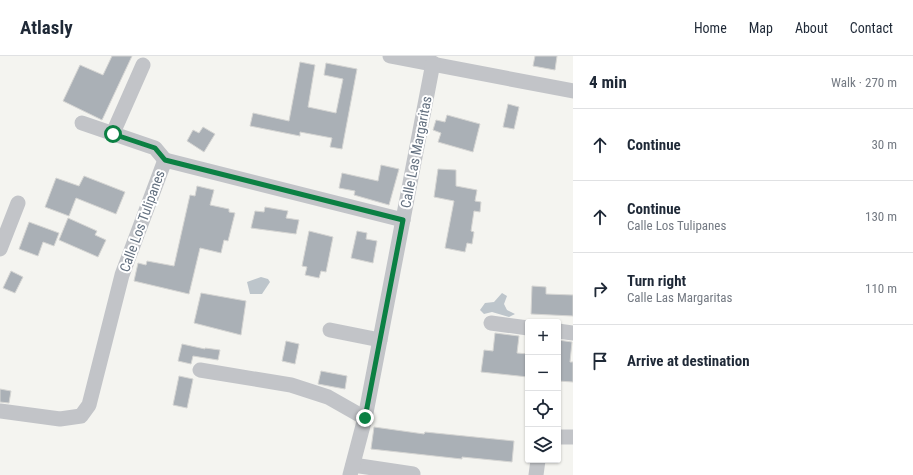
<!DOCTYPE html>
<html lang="en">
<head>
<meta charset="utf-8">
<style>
  body { margin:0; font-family:"Roboto Condensed",sans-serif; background:#f2f2f3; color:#1f2937 }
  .controls { position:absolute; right:12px; bottom:12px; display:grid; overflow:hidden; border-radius:4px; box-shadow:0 1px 3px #0004 }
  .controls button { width:36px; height:36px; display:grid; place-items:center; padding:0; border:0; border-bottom:1px solid #e0e1e3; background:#fff; color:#1f2937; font:20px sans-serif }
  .stop { position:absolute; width:12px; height:12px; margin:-9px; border:3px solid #0b8043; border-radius:50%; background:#fff }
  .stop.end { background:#0b8043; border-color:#fff; box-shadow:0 1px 4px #0008 }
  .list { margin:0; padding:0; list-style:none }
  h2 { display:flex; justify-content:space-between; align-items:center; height:52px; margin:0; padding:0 16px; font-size:17px }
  h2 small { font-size:13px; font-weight:400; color:#747a83 }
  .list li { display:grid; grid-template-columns:26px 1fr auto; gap:12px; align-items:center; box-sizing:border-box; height:72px; padding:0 16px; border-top:1px solid #e0e1e3 }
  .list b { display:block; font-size:15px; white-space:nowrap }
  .list p { margin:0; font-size:13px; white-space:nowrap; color:#747a83 }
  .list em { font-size:13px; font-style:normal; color:#747a83 }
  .icon { flex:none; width:22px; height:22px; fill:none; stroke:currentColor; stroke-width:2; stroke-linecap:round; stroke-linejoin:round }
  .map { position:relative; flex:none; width:573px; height:419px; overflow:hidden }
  header { display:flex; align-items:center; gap:24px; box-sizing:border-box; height:56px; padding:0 20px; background:#fff; border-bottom:1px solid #e0e1e3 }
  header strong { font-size:19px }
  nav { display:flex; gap:22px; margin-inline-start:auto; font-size:14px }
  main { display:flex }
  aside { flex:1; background:#fff }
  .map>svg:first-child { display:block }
</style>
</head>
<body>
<header>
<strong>Atlasly</strong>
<nav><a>Home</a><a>Map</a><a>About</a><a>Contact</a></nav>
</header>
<main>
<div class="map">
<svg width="573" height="419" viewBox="0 0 573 419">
  <rect width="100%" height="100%" fill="#f4f4f0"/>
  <g fill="#bdc5cb">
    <polygon points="261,221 268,223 270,226 262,238 250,238 247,226"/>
    <polygon points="502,237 507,240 504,248 507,254 515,258 509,261 492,256 484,258 480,254 485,247 494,246"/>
  </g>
  <g fill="#aab0b6" stroke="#d5d5d3">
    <polygon points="112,0 132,0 102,64 63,45 80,9 103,19"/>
    <polygon points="535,0 557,0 555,14 533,10"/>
    <polygon points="300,6 315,9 308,51 336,57 343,23 324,19 326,7 357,13 342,93 330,91 332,82 300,76 300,80 250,70 253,57 289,65"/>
    <polygon points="508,48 519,51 514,73 503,71"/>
    <polygon points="447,59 480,68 473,96 438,86 441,77 433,74 436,64 445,66"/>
    <polygon points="203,71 215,78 204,96 187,85 193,74 199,77"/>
    <polygon points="381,109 399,113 389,149 354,139 355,135 339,132 342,117 378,125"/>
    <polygon points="438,113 456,114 456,130 477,134 475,145 481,146 480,156 474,155 471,175 474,176 472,188 467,187 465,196 445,192 454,145 434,141"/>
    <polygon points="84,120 125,136 116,158 76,142 69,160 45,151 56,122 79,130"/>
    <polygon points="197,130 214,134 210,149 229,153 229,156 235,157 228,185 224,184 221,197 200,192 189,238 134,225 138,207 146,209 147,205 174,210 190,139 195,140"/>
    <polygon points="265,151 288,155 286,162 299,164 296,178 251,172 255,155 264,156"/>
    <polygon points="68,162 97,175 95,179 106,184 98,201 59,184"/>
    <polygon points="29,166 59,177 54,190 43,186 38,200 19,193"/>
    <polygon points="309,175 333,181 326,216 321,215 319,222 305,219 307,211 302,210"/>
    <polygon points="357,175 367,177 366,183 377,185 373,207 351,202"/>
    <polygon points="11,215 23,221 15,237 3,232"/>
    <polygon points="532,230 546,231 546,238 573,239 573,260 531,258"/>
    <polygon points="201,237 246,245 241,279 194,267"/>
    <polygon points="495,277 519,280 517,297 528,298 528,321 481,316 484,294 493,295"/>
    <polygon points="558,284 572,286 570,306 573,306 573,326 558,325"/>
    <polygon points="286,285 299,288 295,308 282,305"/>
    <polygon points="182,288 205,293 205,292 220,294 218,304 193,300 191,308 178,305"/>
    <polygon points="321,315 347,320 345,333 318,328"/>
    <polygon points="179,320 193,323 187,352 173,349"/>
    <polygon points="0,333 11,335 9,347 0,346"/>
    <polygon points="374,371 424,378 425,376 514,385 512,406 462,401 462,403 371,393"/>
  </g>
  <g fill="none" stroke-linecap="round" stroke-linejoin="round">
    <g stroke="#c2c4c8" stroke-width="15">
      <polyline points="390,0 573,35"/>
      <polyline points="82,67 155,92 165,104"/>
      <polyline points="113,77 143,9"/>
      <polyline points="0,193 18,147"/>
      <polyline points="491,267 528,272"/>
      <polyline points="330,274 380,284"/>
      <polyline points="558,275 573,277"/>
      <polyline points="200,314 291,329 328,341 365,362"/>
      <polyline points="0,355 60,363 81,360 89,349 122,219 165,104 403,164"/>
      <polyline points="558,381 573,381"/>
      <polyline points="353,409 413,418"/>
      <polyline points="350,419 365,362 433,7"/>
      <polyline points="536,419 538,404"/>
    </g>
  </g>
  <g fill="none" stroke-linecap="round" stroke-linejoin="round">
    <polyline stroke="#0b8043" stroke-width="5" points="113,78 155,92 165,104 403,164 365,362"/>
  </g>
  <g text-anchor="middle" stroke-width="4" stroke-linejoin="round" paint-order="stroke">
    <g font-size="14" fill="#647180" stroke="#fff">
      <text transform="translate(416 96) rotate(-79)" y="5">Calle Las Margaritas</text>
      <text transform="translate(142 165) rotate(-70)" y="5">Calle Los Tulipanes</text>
    </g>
  </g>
</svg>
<div class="controls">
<button>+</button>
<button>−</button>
<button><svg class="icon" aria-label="locate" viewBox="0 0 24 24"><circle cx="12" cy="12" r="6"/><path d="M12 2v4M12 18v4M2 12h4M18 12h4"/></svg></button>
<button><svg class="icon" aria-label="layers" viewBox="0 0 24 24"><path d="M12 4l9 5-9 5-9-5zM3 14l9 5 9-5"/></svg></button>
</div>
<div class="stop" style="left:113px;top:78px"></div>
<div class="stop end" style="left:365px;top:362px"></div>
</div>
<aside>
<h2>4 min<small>Walk · 270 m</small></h2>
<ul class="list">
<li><svg class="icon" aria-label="ahead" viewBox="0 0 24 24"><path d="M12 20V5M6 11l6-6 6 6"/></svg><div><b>Continue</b></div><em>30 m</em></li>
<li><svg class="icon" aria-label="ahead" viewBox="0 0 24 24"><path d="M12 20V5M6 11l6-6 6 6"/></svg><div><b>Continue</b><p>Calle Los Tulipanes</p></div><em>130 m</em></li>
<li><svg class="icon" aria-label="right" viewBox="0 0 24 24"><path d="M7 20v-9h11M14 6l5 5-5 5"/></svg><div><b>Turn right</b><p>Calle Las Margaritas</p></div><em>110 m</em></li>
<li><svg class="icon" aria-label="arrive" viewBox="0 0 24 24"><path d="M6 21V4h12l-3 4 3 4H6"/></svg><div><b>Arrive at destination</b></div></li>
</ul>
</aside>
</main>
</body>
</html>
